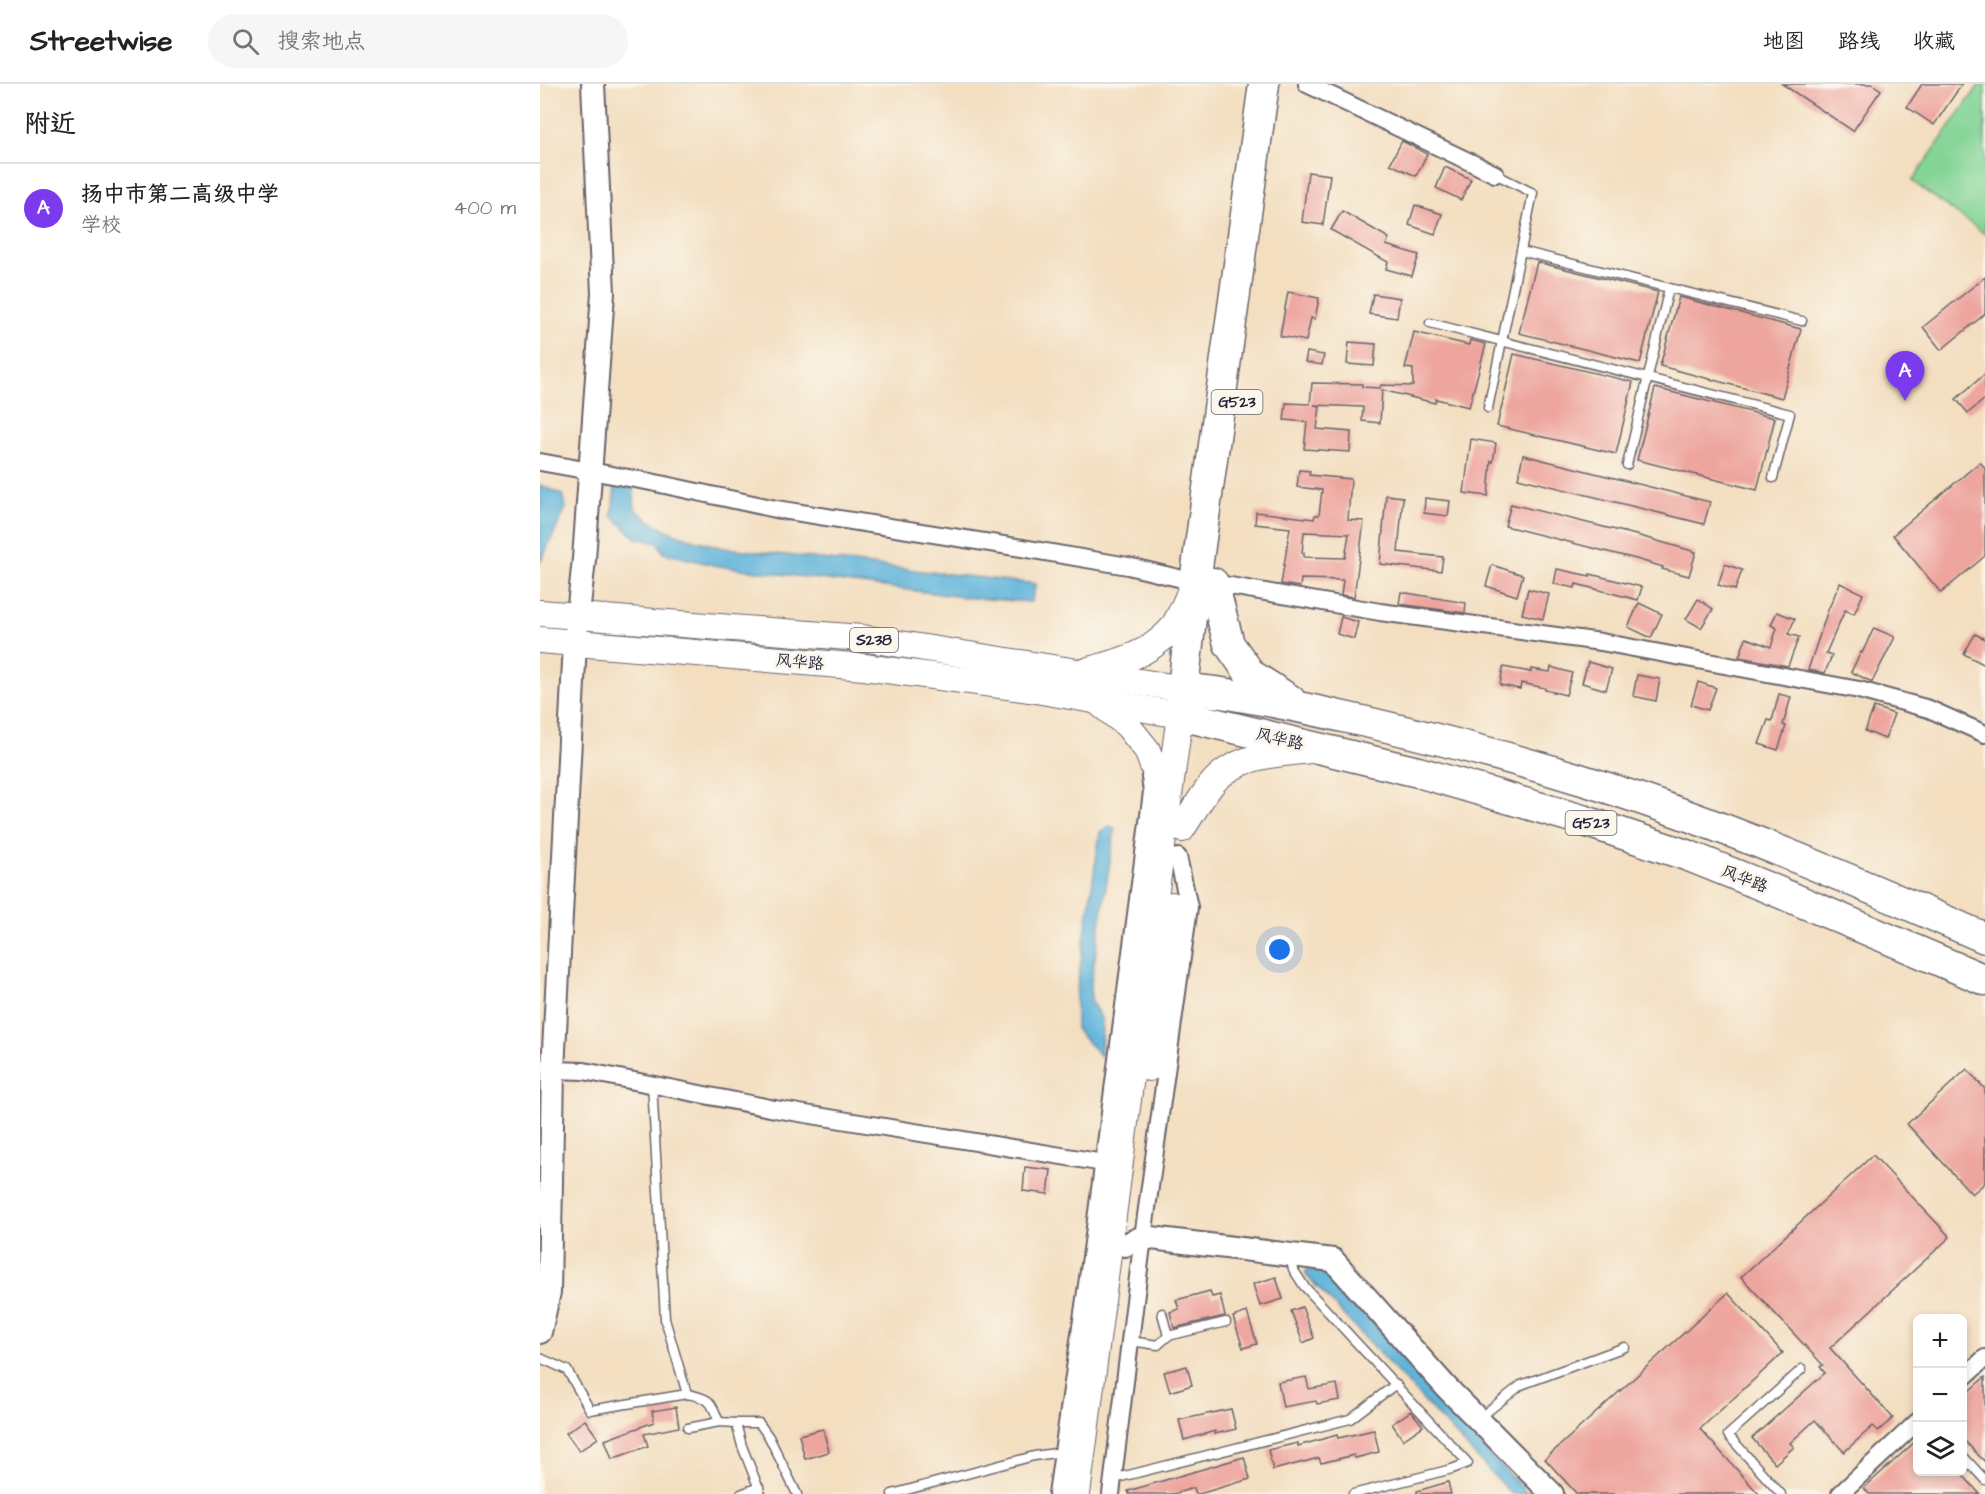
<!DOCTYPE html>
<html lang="zh">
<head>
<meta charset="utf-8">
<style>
  body { margin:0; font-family:"Architects Daughter","LXGW WenKai TC",sans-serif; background:#f6f6f6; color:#222 }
  .controls { position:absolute; right:18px; bottom:18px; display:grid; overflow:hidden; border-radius:9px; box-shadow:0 3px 9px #0003 }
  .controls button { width:54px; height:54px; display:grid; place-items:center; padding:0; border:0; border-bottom:2px solid #e0e0e0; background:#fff; color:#222; font:30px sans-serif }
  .you { position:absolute; left:740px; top:866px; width:21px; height:21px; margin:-15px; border:4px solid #fff; border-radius:50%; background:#1a73e8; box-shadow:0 0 0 9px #1a73e833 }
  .badge { display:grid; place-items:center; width:39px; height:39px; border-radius:50%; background:#7c3aed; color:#fff; font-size:20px; font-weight:700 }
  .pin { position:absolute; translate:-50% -50px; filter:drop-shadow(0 2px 3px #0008) }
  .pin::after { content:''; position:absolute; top:32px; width:21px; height:18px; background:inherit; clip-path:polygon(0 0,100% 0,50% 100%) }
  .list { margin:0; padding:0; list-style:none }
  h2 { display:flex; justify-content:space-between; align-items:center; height:78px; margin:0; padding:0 24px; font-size:26px }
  h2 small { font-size:20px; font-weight:400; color:#767676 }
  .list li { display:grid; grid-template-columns:39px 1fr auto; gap:18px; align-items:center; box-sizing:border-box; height:90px; padding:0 24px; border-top:2px solid #e0e0e0 }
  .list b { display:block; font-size:22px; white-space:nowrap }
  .list p { margin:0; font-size:20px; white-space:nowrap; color:#767676 }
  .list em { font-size:20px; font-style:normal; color:#767676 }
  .icon { flex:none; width:33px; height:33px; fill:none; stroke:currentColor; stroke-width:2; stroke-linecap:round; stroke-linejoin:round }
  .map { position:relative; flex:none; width:1445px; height:1410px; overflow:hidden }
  header { display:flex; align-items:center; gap:36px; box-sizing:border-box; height:84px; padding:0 30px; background:#fff; border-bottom:2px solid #e0e0e0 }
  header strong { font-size:28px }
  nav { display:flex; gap:33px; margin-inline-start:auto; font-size:21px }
  .search { width:420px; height:54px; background:#f6f6f6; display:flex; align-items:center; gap:15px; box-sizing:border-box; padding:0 21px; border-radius:33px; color:#767676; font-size:22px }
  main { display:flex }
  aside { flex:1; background:#fff }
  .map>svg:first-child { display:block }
</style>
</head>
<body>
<header>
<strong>Streetwise</strong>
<div class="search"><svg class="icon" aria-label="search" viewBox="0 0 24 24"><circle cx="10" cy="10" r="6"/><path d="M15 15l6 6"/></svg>搜索地点</div>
<nav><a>地图</a><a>路线</a><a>收藏</a></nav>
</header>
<main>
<aside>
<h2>附近<small></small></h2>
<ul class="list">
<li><span class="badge">A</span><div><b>扬中市第二高级中学</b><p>学校</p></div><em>400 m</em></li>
</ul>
</aside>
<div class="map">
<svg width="1445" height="1410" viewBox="0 0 1445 1410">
  <rect width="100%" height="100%" fill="#fbf7ec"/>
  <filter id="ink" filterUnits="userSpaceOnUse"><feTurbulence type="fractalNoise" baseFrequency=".0167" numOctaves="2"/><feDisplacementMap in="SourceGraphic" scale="12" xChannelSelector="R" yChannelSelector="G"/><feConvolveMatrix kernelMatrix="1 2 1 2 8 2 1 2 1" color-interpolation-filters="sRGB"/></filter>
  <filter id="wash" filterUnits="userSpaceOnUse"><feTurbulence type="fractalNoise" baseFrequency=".008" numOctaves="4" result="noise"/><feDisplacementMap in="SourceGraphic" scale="24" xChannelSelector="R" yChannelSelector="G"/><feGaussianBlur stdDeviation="1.35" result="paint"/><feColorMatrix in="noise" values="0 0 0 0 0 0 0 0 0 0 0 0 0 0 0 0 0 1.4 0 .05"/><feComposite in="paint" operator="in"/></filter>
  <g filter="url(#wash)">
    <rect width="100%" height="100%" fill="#f3dec0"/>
    <polygon fill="#83d495" stroke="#527b68" stroke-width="1.5" points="1440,0 1445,0 1445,150 1372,97"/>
    <g fill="#5eb4da" stroke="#406b8a" stroke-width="1.5">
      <polygon points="0,401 23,411 26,424 0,479"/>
      <path d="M75,403L93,404L95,425C121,449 152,456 185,464L496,500L491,518L432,514L178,482L124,469L118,459L96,454L72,432Z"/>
      <polygon points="570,742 575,745 550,905 552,919 562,936 561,972 536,946 536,911 560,748"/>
      <polygon points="766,1186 783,1187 798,1199 939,1359 988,1410 971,1410 766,1191"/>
    </g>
    <g id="blocks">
      <g fill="#eda59e" fill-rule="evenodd">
        <polygon points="1242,0 1332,0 1341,6 1313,47"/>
        <polygon points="1382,0 1422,0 1394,41 1367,23"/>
        <polygon points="862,57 887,70 876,92 850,80"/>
        <polygon points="905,83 931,95 921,116 896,104"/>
        <polygon points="768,88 790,91 783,141 762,138"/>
        <polygon points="875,121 902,130 895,150 869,141"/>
        <polygon points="802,127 849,154 846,161 879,171 872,192 846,185 848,178 791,146"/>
        <polygon points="997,178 1118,208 1100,279 979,249"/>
        <polygon points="1445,193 1445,230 1401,266 1383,243"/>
        <polygon points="748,208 779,214 775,235 771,234 766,257 740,252"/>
        <polygon points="833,210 860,214 857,234 829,230"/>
        <polygon points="1139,213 1261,245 1242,314 1120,282"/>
        <polygon points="874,248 929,261 930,256 946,260 929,323 896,315 895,319 842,306 840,339 822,337 823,323 774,321 780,322 777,345 811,348 810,368 764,365 767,338 744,336 746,319 770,320 772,299 822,300 822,303 840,304 841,301 873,302 873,285 865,284"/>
        <polygon points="809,258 836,260 834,282 807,280"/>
        <polygon points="767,268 784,271 782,281 765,278"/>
        <polygon points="974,270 1093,298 1076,370 957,342"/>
        <polygon points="1445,290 1445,315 1428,329 1416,315"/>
        <polygon points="1115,304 1235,334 1217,406 1097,376"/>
        <polygon points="931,355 956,359 953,378 951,377 948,412 924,409"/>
        <polygon points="983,371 1170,418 1164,440 978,394"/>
        <polygon points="1440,378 1445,384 1445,472 1401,509 1353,451"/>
        <path d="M759,386L770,387L769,391L811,395L808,436L824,437L814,513L801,511L803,496L761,495L760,503L741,500L750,444L715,440L716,428L774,435L775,431H779L782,406L757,403ZM764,448L809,450L805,474L764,473V469H762Z"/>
        <polygon points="846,411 863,413 858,468 903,473 901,487 840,480"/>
        <polygon points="885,414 910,417 908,432 884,429"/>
        <polygon points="971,420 1100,452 1156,468 1149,492 1122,485 1123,483 1096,475 965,442"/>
        <polygon points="1185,480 1202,486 1195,506 1178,501"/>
        <polygon points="952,481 983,491 977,512 946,502"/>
        <polygon points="1017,485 1050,492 1050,490 1102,503 1098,516 1036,500 1035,504 1014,500"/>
        <polygon points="1300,499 1323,510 1314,530 1305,526 1286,569 1292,571 1285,589 1268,586 1288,526"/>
        <polygon points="988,505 1009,510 1003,535 982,530"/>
        <polygon points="861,508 926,519 925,529 859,520"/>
        <polygon points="1158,515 1173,525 1161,544 1146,535"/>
        <polygon points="1099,519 1122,530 1111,554 1088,543"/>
        <polygon points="1237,528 1255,535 1248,550 1259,553 1248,582 1199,573 1206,554 1231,563 1237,544 1231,541"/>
        <polygon points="801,533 818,538 814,555 797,550"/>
        <polygon points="1334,544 1355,553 1332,598 1311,588 1321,568 1322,569"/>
        <polygon points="1435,550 1445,555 1445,581 1424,570"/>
        <polygon points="1048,578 1072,585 1066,606 1042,599"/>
        <polygon points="963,583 991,588 991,585 1010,588 1011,583 1032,589 1026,611 1005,606 1005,604 981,599 980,605 960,601"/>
        <polygon points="1097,591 1120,595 1116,617 1093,612"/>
        <polygon points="1158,598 1176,604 1168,626 1151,621"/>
        <polygon points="1239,610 1251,613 1243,641 1246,642 1238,666 1219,660 1228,636 1232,637"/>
        <polygon points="1334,623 1354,630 1345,655 1325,647"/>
        <polygon points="1427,985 1445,1005 1445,1099 1432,1110 1367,1040"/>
        <polygon points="1333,1071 1410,1153 1290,1264 1353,1334 1338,1347 1333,1342 1304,1368 1275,1336 1250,1359 1254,1363 1235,1380 1212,1354 1285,1289 1280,1283 1283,1281 1201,1193"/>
        <polygon points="485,1083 511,1086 508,1110 483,1107"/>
        <polygon points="736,1193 743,1215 720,1222 713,1200"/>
        <polygon points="670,1207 672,1213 680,1211 685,1232 634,1244 630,1228 639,1225 636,1216"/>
        <polygon points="1188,1209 1243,1269 1160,1345 1219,1410 1037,1410 1005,1375"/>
        <polygon points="762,1223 774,1254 763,1259 751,1227"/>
        <polygon points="707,1228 717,1260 703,1264 693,1233"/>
        <polygon points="647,1282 652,1301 630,1308 624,1288"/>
        <polygon points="766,1293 769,1305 797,1300 800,1316 777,1320 776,1317 743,1323 738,1298"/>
        <polygon points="1445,1293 1445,1378 1422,1354 1422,1313"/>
        <polygon points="136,1323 139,1343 104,1350 108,1362 72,1375 65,1356 114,1338 112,1327"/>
        <polygon points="691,1325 696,1345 675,1350 675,1347 644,1356 639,1336"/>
        <polygon points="871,1327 883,1342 863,1356 852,1340"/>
        <polygon points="45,1336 58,1354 39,1367 26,1349"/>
        <polygon points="283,1345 289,1368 265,1375 259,1351"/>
        <polygon points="834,1346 839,1368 815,1374 814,1371 781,1379 779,1374 733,1386 728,1366 758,1359 758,1362 797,1351 798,1354"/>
        <polygon points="1377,1356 1377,1388 1420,1388 1440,1410 1329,1410 1324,1404"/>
        <polygon points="704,1373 710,1395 659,1410 656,1410 654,1404 633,1410 589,1410 588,1407"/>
        <polygon points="908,1398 911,1410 877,1410 877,1407"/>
      </g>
    </g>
  </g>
  <g filter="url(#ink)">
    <use href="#blocks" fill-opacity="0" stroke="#6b646a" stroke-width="1.5"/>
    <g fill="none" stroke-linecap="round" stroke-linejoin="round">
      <g stroke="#6b646a" stroke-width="11">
        <g id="lane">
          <polyline points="981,167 1262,237"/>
          <polyline points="890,239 1250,330 1233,394"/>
          <polyline points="948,324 993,109 955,90"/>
          <polyline points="1087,381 1129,204"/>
          <polyline points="112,999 125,1235 147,1310"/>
          <polyline points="750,1173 753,1185 764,1202 928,1379 912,1385 813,1410"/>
          <polyline points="622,1229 628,1252"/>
          <polyline points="590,1257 618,1261 628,1252 686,1238"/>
          <path d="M0,1274L27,1286L50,1326L147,1310C170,1314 171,1317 179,1338"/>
          <polyline points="938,1335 981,1301 1085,1263"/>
          <polyline points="196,1339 219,1339 229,1353 257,1410"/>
          <polyline points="148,1344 179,1338 196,1339 202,1362 221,1410"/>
          <polyline points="1422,1371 1445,1396"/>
          <polyline points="573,1395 810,1335 856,1300"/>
          <polyline points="201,1410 219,1403"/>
          <polyline points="352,1410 494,1372 522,1368"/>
          <polyline points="1241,1410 1188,1351 1262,1285"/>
        </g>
      </g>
      <g stroke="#6b646a" stroke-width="20">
        <g id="street">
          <polyline points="767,0 955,90"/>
          <polyline points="0,378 111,398 236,425 482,464 588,482 655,498"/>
          <polyline points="673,499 840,528 1061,558 1319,606 1389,625 1445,650"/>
          <polyline points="13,986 44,987 235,1025 564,1079"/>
          <polyline points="1422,1295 1445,1274"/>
          <polyline points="517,1410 553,1159 612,708 610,693"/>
          <polyline points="571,1410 603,1153 649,823 638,773"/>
          <polyline points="1300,1410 1378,1337"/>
        </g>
      </g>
      <g stroke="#6b646a" stroke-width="26">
        <g id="secondary">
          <polyline points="585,1161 603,1153 793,1176 907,1304 1012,1410"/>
          <polyline points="0,1248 9,1208 13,986 35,559 44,475 63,209 53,0"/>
        </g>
      </g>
      <g stroke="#6b646a" stroke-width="28">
        <g id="primary">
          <polyline points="0,529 322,554 644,605"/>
          <polyline points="0,556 324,583 490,605 640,631 601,915 537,1410"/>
          <path d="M549,586C579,578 607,571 629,548C639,537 645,519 651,506"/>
          <polyline points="558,618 587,641 607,666 627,719"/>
          <path d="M642,745C651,731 660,715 671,701C694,672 736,669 771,666"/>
          <polyline points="609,984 632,821"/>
        </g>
      </g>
      <g stroke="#6b646a" stroke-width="33">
        <g id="highway">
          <polyline points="724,0 655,498 640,631 878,688 1042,736 1149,772 1236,807 1445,896"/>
          <polyline points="673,499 689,560 711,591 750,616"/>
          <path d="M644,605C667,606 689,610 711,614C753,621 794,631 835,640C907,657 979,676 1049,698C1185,741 1315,797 1445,854"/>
        </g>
      </g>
      <use href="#lane" stroke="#fff" stroke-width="8"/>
      <use href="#street" stroke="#fff" stroke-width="16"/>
      <use href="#secondary" stroke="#fff" stroke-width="22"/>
      <use href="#primary" stroke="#fff" stroke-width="26"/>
      <use href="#highway" stroke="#fff" stroke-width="30"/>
    </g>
  </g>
  <g text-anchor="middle" stroke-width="6" stroke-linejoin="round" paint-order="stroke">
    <g fill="#fbf7ec" stroke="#636270" stroke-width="1.5">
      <rect x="671.5" y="306" width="51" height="24" rx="4.5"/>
      <rect x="310" y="544" width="48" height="24" rx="4.5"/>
      <rect x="1025.5" y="727" width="51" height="24" rx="4.5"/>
    </g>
    <g font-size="15" font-weight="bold" fill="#22223b">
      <text x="697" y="323">G523</text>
      <text x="334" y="561">S238</text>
      <text x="1051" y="744">G523</text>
    </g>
    <g font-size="16" fill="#22223b" stroke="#fbf7ec">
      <text transform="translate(260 577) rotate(5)" y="6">风华路</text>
      <text transform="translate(740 654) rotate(13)" y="6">风华路</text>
      <text transform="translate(1205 794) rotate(21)" y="6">风华路</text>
    </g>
  </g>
</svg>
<div class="controls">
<button>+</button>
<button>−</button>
<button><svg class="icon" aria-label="layers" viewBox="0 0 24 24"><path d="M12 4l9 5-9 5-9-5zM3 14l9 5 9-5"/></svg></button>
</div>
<div class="you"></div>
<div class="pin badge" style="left:1365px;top:317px">A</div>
</div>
</main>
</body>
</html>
